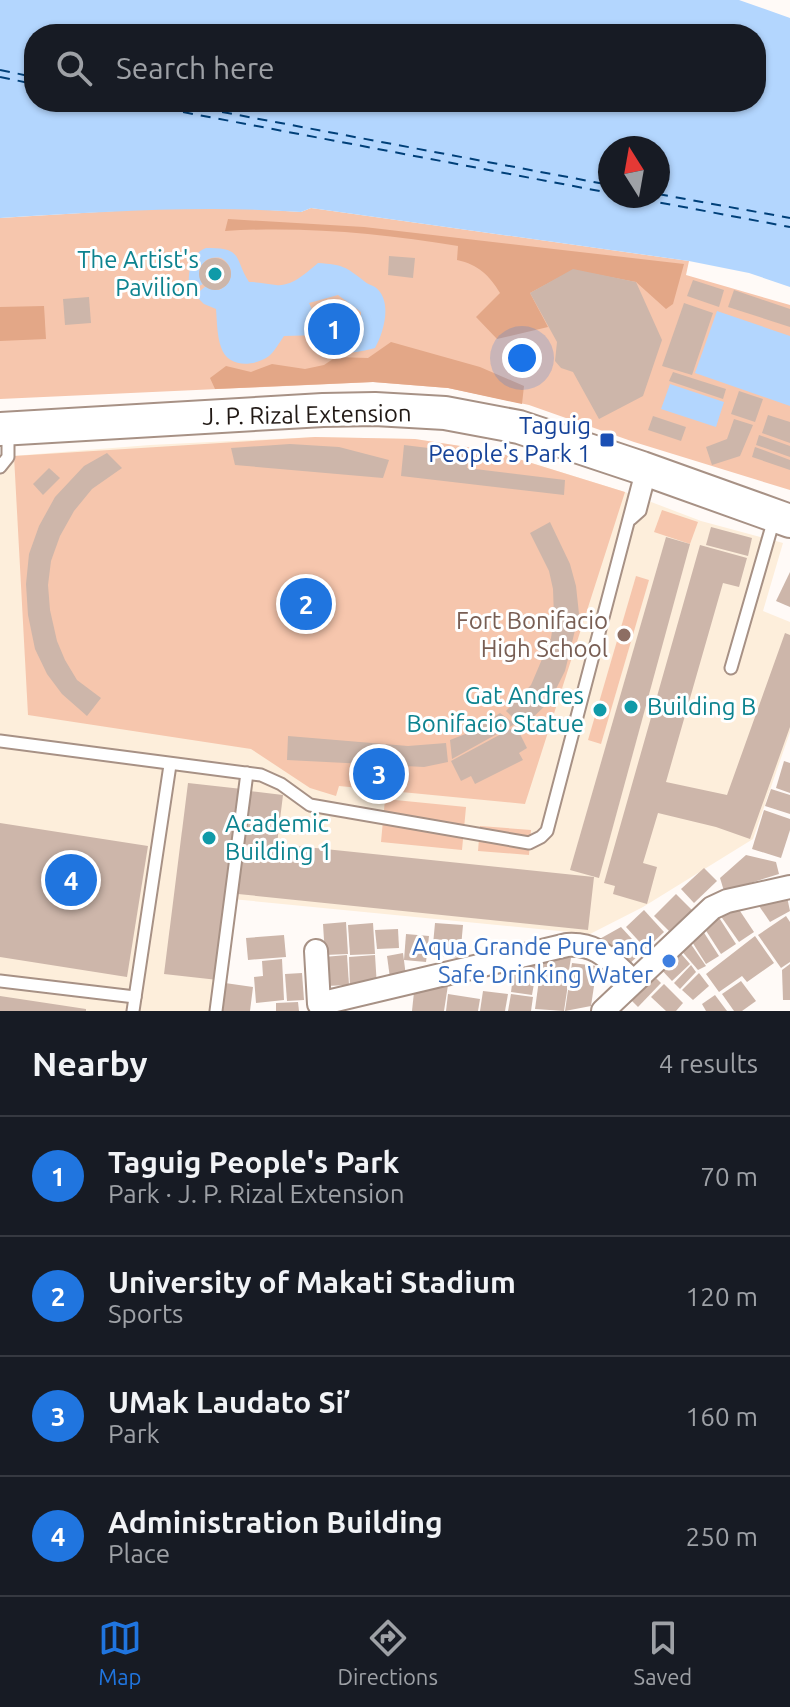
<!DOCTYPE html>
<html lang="en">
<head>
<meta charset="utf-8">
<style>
  body { margin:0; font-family:Ubuntu,sans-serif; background:#20242c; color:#f1f3f6 }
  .compass { position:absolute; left:598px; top:136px; width:72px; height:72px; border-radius:50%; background:#171b24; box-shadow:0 2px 6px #0004; rotate:349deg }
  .you { position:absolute; left:522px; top:358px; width:28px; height:28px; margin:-20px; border:6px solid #fff; border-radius:50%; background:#1a73e8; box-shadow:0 0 0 12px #1a73e833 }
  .badge { display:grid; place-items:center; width:52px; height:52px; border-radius:50%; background:#2075df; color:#fff; font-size:26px; font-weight:700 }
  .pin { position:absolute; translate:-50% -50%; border:4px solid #fff; box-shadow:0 2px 8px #0006 }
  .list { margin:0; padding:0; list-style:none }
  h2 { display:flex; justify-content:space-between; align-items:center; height:104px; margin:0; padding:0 32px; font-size:34px }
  h2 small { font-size:26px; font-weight:400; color:#9ea1a6 }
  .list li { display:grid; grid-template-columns:52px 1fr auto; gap:24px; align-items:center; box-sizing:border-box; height:120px; padding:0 32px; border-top:2px solid #363941 }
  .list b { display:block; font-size:30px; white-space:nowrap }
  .list p { margin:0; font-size:26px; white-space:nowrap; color:#9ea1a6 }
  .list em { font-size:26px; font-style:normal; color:#9ea1a6 }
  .icon { flex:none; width:44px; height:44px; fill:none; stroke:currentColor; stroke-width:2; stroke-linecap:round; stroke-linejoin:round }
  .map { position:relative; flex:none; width:790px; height:1011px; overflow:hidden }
  .search { position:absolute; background:#171b24; box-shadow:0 2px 6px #0004; left:24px; right:24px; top:24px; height:88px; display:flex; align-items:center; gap:20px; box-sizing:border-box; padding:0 28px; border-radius:32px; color:#9ea1a6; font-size:30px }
  .sheet { height:584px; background:#171b24 }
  nav { display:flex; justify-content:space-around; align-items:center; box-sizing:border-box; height:112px; border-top:2px solid #363941; background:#171b24; font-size:22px; color:#9ea1a6 }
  nav a { display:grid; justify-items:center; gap:4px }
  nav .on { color:#2075df }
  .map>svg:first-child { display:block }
</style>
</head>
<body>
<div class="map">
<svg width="790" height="1011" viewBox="0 0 790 1011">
  <rect width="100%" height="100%" fill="#fffaf7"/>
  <polygon fill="#fdeedb" points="315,437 415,439 493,451 625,492 701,521 783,543 763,611 790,622 790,732 753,839 643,907 590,934 232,899 217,1011 0,1011 0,457 150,445"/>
  <g fill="#f6c6ad">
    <polygon points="164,208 236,208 301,212 311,208 689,261 686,275 790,305 790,490 634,442 529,405 448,388 373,382 0,399 0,218"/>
    <polygon points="315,437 415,439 493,451 625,492 525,804 339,786 336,796 310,788 251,749 28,715 14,456"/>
    <polygon points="662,510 698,522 690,544 654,532"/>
    <polygon points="636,576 649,580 601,744 588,740"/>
    <polygon points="385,799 466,807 462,850 381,842"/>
    <polygon points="480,826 531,830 529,855 478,851"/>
  </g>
  <g fill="#e3a787">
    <path d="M228,219L364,227L684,264L673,304L666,309L636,282L573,270L530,293L548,327L497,339L476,317L500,293C489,275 479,265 457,260L458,246C382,233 302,226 225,231Z"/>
    <polygon points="44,306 46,339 0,341 0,307"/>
    <polygon points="391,342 480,367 524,386 522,404 448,388 373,382 215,389 210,378 226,366 251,372 272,364 305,369 324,365 336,357 368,358"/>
  </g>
  <g fill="#b3d6fe" fill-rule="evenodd">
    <path d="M0,0H739L790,18V287L749,273L689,261L311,208L301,212C200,205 101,212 0,218ZM756,34V102H34V34ZM658,148V196H610V148Z"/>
    <path d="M206,248C244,247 234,259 249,282C259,282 266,284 276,285C292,287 307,272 318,263C343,265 345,266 364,281C367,284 372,285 375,287C393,300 384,332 375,348C348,355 341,355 321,335L284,336C279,343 275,351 269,356C254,367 227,368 221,347C217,336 217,321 216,309L204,304L195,295L206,286L219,290C233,283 236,267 221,258C209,256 202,261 199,272L203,284L192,290L189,287C188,273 190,254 206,248ZM338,295L361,312V320L352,330L340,326L332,320L316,318L309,303Z"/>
    <polygon points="717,311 790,336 790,406 695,373"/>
    <polygon points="670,384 724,402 716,427 661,409"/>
  </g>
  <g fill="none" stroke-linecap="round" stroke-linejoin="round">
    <g stroke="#004079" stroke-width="2" stroke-dasharray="10 8" stroke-linecap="butt">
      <polyline points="0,70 34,77"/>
      <polyline points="0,77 34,84"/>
      <polyline points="130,102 610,193"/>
      <polyline points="169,102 610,185"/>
      <polyline points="658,194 790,218"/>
      <polyline points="625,196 790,227"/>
    </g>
  </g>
  <g fill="#cdb6aa">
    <polygon points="389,256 415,258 413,278 388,275"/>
    <circle cx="215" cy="274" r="16"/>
    <polygon points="573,269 636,282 662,340 643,396 599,419 573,372 561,368 555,361 557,342 530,293"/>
    <polygon points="693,280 724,290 719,307 687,296"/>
    <polygon points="734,290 790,309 790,327 728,307"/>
    <polygon points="89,297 91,323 65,325 63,299"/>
    <polygon points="684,303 713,313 692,375 662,366"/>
    <polygon points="673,372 726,389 723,399 669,381"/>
    <polygon points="739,391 763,399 755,422 731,414"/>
    <polygon points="768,415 790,422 790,443 762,433"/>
    <polygon points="653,416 686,427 681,441 648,430"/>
    <polygon points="734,419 753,425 740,456 712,465 706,447 727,439"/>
    <polygon points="759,435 790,446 790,457 756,445"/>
    <polygon points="290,444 339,447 389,460 383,478 235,465 231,448"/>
    <polygon points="404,445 469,453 467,468 565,480 564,495 401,476"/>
    <polygon points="755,447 790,460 790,470 752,457"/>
    <polygon points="107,453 122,468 92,489 74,511 60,536 51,561 48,585 50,610 57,641 65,660 77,680 101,698 87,716 62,694 47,674 35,649 28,615 26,584 29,554 39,526 55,497 84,466"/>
    <polygon points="49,468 60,478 43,495 33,484"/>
    <polygon points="550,522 570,564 576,586 579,614 565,671 550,701 523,727 506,711 531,685 551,638 554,617 553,589 549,571 530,533"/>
    <polygon points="711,527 752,538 748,556 706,545"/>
    <polygon points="666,537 690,544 599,878 570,870"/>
    <polygon points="700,545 747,558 739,587 723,583 666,782 727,795 785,633 790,635 790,727 750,839 716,827 658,813 643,863 657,867 647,904 613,894 615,886 604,883"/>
    <polygon points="790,572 790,607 776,601"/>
    <polygon points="500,713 515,724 452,759 450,740 473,731"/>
    <polygon points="516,726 527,748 519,753 523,760 475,784 471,776 461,781 451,761"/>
    <polygon points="288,736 408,746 446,743 448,762 424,767 287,760"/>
    <polygon points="784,761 790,763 790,793 776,788"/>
    <polygon points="188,783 242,789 218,980 164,974"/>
    <polygon points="771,789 790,795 790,814 765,806"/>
    <polygon points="249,791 283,795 277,844 594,877 588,930 238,894"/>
    <polygon points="764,810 790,819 790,830 781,858 752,849"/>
    <polygon points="0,823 148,846 127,977 0,957"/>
    <polygon points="746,855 776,862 779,874 724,891 720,878"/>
    <polygon points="704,868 717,881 694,903 681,889"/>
    <polygon points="676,894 692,910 669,931 654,916"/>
    <polygon points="787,897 790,911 770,922 759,906"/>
    <polygon points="736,905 754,932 739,942 720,915"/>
    <polygon points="644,910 664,932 646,949 626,927"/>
    <polygon points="718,916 736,944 721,954 703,926"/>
    <polygon points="786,916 790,922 790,962 781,968 758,935"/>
    <polygon points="346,922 348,954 325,955 323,924"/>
    <polygon points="373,923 375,954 350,955 348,925"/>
    <polygon points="435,923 463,925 460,958 432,955"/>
    <polygon points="621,927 643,951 624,969 596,941"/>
    <polygon points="701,928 719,956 706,964 689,937"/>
    <polygon points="398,929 399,948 377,949 375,930"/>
    <polygon points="406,934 429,936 426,962 404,960"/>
    <polygon points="284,935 286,957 248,960 246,938"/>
    <polygon points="755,936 774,963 747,982 742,976 719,992 706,974"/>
    <polygon points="688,940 706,966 698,970 679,948"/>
    <polygon points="676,948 690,964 672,981 658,966"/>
    <polygon points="403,953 406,976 390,978 387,956"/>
    <polygon points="347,955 349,985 326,986 324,957"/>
    <polygon points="375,955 377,987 350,989 349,957"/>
    <polygon points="559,956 571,958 567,982 538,978 540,960"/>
    <polygon points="282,959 284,1000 256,1003 254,977 263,976 262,961"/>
    <polygon points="531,961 538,961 532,995 511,992 514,969 529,970"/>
    <polygon points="572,963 597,966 591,1006 565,1011"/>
    <polygon points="790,964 790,1000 783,1000 782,970"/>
    <polygon points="691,965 696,972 680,989 674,983"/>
    <polygon points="649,971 661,983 638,1007 627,996"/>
    <polygon points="302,973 304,1000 287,1001 285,974"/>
    <polygon points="699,973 709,986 693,1000 682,990"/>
    <polygon points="539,980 568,984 564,1011 535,1009"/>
    <polygon points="741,981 756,1001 742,1011 734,1011 722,994"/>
    <polygon points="225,983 253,987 250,1011 221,1011"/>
    <polygon points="664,984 683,1003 676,1011 666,1011 651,997"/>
    <polygon points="448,985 444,1011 412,1011 414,992"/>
    <polygon points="483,991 508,994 505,1011 480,1011"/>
    <polygon points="448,994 480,999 478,1011 446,1011"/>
    <polygon points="511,994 533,997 531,1011 508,1011"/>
    <polygon points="715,995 727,1011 706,1011 702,1004"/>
    <polygon points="0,996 86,1009 86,1011 0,1011"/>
    <polygon points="298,1002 299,1011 276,1011 276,1003"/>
  </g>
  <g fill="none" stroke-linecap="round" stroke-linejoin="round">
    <g stroke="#a79185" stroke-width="15">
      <g id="lane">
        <polyline points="0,467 8,457 8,430"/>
        <polyline points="631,519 640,511 650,473"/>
        <polyline points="731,668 774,519"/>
        <polyline points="0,741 261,775 281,784 310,805 529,843 541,837 547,831 642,469"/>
        <polyline points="0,981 135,997"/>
        <polyline points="133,1011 170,765"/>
        <polyline points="216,1011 247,773"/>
      </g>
    </g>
    <g stroke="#a79185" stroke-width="26">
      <g id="street">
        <path d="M316,951L319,1004L567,945C599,943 610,961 633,981"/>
        <polyline points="603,1011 712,908 727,901 790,887"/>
      </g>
    </g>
    <g stroke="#a79185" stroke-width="36">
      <polyline id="secondary" points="0,429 323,410 375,409 445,413 519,427 642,468 790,521"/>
    </g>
    <use href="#lane" stroke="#fff" stroke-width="11"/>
    <use href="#street" stroke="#fff" stroke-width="22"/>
    <use href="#secondary" stroke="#fff" stroke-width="32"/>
  </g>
  <g fill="#0f9aa8" stroke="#fff" stroke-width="3">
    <circle cx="215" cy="274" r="8"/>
    <circle cx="631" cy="707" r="8"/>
    <circle cx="600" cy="710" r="8"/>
    <circle cx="209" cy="838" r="8"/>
  </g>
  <rect fill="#1a4fb4" stroke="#fff" stroke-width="3" x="599" y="432" width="16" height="16" rx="4"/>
  <circle fill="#8d6e63" stroke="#fff" stroke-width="3" cx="624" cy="635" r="8"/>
  <circle fill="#3f7fe0" stroke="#fff" stroke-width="3" cx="669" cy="961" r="8"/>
  <g text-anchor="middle" stroke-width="6" stroke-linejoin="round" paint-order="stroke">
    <g font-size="24" fill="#0d838f" stroke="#fff" text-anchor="end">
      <text x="199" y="268">The Artist's<tspan x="199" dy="28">Pavilion</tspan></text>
      <text x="584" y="704">Gat Andres<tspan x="584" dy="28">Bonifacio Statue</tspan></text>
      <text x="647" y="715" text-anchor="start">Building B</text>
      <text x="225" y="832" text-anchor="start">Academic<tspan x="225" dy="28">Building 1</tspan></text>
    </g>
    <g font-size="24" fill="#211915" stroke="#fff">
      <text transform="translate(307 415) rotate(-1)" y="8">J. P. Rizal Extension</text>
    </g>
    <g font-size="24" fill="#164399" stroke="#fff" text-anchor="end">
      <text x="591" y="434">Taguig<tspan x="591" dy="28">People's Park 1</tspan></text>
    </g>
    <g font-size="24" fill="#785e54" stroke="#fff" text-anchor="end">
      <text x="608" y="629">Fort Bonifacio<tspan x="608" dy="28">High School</tspan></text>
    </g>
    <g font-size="24" fill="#366cbe" stroke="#fff" text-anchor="end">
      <text x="653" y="955">Aqua Grande Pure and<tspan x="653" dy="28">Safe Drinking Water</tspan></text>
    </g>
  </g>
</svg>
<svg class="compass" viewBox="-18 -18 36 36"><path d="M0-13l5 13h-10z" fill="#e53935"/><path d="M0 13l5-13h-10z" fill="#9ea1a6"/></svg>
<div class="you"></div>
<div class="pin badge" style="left:334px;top:329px">1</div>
<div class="pin badge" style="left:306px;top:604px">2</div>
<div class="pin badge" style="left:379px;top:774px">3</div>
<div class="pin badge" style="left:71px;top:880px">4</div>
<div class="search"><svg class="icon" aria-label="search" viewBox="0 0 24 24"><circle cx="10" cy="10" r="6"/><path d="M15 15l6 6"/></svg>Search here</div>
</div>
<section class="sheet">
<h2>Nearby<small>4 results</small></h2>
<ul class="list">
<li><span class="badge">1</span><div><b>Taguig People's Park</b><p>Park · J. P. Rizal Extension</p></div><em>70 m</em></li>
<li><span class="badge">2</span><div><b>University of Makati Stadium</b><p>Sports</p></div><em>120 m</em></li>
<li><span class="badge">3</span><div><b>UMak Laudato Si’</b><p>Park</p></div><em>160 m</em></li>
<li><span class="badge">4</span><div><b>Administration Building</b><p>Place</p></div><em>250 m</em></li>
</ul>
</section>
<nav>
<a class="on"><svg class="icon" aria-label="map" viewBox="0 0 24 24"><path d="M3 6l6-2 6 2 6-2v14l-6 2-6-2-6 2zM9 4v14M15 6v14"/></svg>Map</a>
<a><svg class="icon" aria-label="directions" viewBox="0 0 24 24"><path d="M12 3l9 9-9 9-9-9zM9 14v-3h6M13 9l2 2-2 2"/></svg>Directions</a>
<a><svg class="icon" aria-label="saved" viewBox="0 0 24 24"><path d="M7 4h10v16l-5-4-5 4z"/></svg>Saved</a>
</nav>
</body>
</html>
